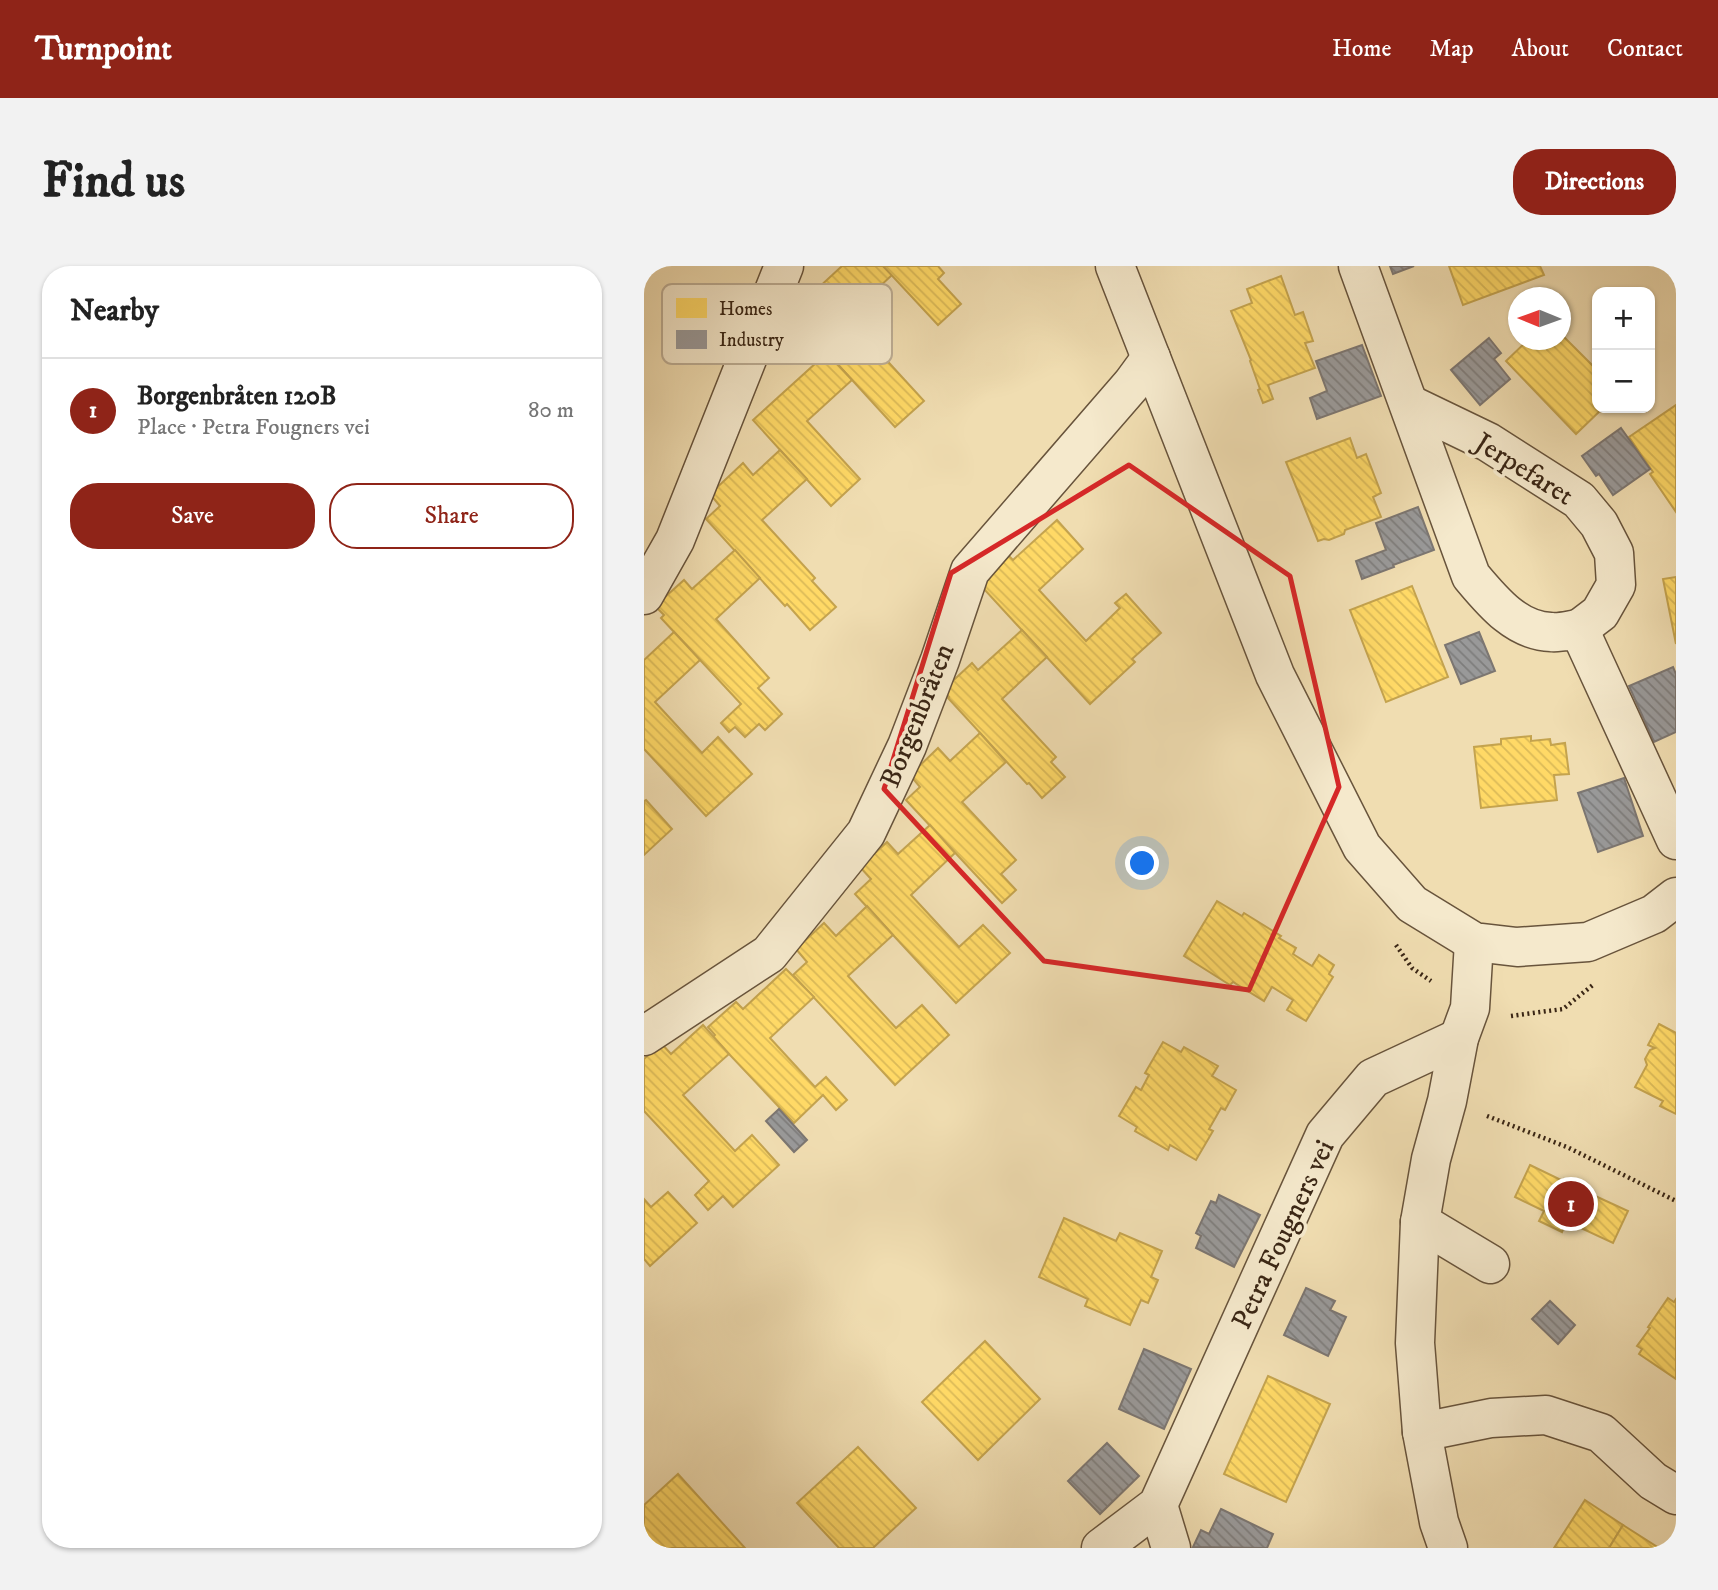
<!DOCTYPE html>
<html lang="en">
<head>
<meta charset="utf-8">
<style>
  body { margin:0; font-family:"IM FELL DW Pica",serif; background:#f2f2f2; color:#222 }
  .controls { position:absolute; right:21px; top:21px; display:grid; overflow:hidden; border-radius:14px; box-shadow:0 2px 5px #0004 }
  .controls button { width:63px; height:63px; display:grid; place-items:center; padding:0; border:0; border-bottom:2px solid #e0e0e0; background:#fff; color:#222; font:35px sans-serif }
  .compass { position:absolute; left:864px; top:21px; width:63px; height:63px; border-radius:50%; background:#fff; box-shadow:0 2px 5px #0004; rotate:271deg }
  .you { position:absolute; left:499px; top:598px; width:24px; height:24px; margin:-18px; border:5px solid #fff; border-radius:50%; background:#1a73e8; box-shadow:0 0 0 10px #1a73e833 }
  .badge { display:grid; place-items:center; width:46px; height:46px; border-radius:50%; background:#8f2418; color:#fff; font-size:23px; font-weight:700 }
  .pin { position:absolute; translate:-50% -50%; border:4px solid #fff; box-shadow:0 2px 7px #0006 }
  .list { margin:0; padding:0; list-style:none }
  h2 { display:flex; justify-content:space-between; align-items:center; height:91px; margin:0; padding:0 28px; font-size:30px }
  h2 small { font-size:23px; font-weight:400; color:#767676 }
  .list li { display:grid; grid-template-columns:46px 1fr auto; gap:21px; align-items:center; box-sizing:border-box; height:105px; padding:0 28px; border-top:2px solid #e0e0e0 }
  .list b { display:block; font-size:26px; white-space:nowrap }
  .list p { margin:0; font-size:23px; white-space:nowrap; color:#767676 }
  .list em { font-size:23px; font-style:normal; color:#767676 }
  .actions { display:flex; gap:14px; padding:21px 28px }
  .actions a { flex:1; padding:16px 0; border:2px solid #8f2418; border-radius:28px; text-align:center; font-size:24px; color:#8f2418 }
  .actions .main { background:#8f2418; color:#fff }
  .map { position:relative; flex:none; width:1032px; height:1282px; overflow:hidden; border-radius:28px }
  header { display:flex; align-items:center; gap:42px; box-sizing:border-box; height:98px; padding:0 35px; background:#8f2418; color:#fff }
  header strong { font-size:33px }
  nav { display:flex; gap:38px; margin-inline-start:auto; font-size:24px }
  .intro { display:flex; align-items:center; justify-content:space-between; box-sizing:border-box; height:168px; padding:0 42px }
  h1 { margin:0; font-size:49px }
  .button { padding:18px 32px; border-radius:28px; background:#8f2418; color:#fff; font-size:24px; font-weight:700 }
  main { display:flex; gap:42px; padding:0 42px }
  aside { flex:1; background:#fff; border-radius:28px; box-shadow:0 2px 5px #0004 }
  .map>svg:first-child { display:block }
</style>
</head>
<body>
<header>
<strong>Turnpoint</strong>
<nav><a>Home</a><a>Map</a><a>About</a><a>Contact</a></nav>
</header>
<div class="intro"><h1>Find us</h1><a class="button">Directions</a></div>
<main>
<aside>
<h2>Nearby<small></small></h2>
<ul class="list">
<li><span class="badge">1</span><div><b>Borgenbråten 120B</b><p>Place · Petra Fougners vei</p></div><em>80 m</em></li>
</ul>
<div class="actions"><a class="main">Save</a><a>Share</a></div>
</aside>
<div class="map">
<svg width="1032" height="1282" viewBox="0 0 1032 1282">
  <defs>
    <pattern id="homes-back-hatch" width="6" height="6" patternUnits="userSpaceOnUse" patternTransform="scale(1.75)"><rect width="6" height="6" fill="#ffd966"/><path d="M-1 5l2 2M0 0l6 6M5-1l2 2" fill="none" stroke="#dbba58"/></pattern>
    <pattern id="industry-back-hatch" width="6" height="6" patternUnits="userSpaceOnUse" patternTransform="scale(1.75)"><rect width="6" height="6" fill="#999"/><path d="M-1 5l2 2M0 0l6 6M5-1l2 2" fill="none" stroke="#7e7d7c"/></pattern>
  </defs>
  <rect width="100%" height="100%" fill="#f0ddb1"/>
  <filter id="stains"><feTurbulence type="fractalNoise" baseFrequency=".00286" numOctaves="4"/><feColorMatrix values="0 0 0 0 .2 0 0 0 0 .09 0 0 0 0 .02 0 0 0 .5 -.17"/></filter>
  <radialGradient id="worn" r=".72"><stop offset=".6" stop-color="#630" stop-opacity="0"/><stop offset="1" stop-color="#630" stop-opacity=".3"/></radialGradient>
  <g fill="url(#homes-back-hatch)" stroke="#c4a34e" stroke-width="2">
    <polygon points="198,0 239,0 248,9 203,51 280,135 251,161 147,47"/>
    <polygon points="239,0 294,0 300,7 294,13 317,38 294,59"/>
    <polygon points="805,0 896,0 900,9 819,39"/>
    <polygon points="637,10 651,49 659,46 669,75 661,77 671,102 624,119 629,133 619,137 614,124 616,123 606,95 607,94 587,45 608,37 603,23"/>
    <polygon points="916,67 953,104 953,142 959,142 932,168 862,95 884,74 916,74"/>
    <polygon points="183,87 208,114 163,155 216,213 187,240 109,154"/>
    <polygon points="1032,139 1032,246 1006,208 1009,206 985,171"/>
    <polygon points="706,172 713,192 722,188 737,227 729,231 737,251 701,264 700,268 685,274 680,273 674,275 642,196"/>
    <polygon points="136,184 163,213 118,254 171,312 168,315 192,341 166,364 143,338 141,340 62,253 76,240 66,228 99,197 109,209"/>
    <polygon points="413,254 439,283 395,324 442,375 476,342 471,337 482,328 517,367 488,393 491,396 446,438 339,322 335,313 362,287 369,294"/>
    <polygon points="91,284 116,312 72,353 125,412 114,422 138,448 121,464 115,458 101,471 91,461 85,466 77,457 97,438 17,352 20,349 11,340 40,314 48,323"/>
    <polygon points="1032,311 1032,378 1019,313"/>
    <polygon points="768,320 804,411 742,436 706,344"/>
    <polygon points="378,364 403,391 358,433 412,491 407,496 421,511 398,532 385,517 383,518 304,432 305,431 299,424 328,397 334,404"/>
    <polygon points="30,366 56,394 11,436 58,487 74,471 108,508 62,550 0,483 0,394"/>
    <polygon points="336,467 362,496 318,536 372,594 357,608 372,624 358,637 262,534 276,521 266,509 294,482 306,495"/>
    <polygon points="887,470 887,475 906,473 907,479 921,477 925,508 910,509 913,534 837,542 830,481 857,478 857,473"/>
    <polygon points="2,534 28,563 0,589 0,535"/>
    <polygon points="286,559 311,587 267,629 315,681 339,659 366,687 312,737 211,628 227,613 216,601 243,576 254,588"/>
    <polygon points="573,635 598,650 600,647 637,670 635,672 652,682 649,688 668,700 675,689 690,699 685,708 689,711 662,755 643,744 649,734 628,721 620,735 589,716 586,719 540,690"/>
    <polygon points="223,640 249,669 204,710 252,762 278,739 305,769 251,819 149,709 163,696 152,683 180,657 192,670"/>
    <polygon points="142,703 170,731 126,772 171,821 182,811 203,834 192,844 179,829 150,857 69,771 71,769 64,761 92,736 99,743"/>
    <polygon points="1015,758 1032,767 1032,848 1016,840 1019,835 991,821 1003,799 1001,793 1006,784 1011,782 1004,779"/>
    <polygon points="59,759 85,788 39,829 91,885 108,869 135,899 89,941 79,930 64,944 51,929 65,915 0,845 0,793 17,777 27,788"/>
    <polygon points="519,776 537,786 540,781 574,800 568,810 592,824 581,844 577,842 565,863 569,865 552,894 526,879 524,884 491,865 493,861 475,850 492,821 497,824 505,809 501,807"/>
    <polygon points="886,899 919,915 920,913 937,921 936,923 984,945 969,977 922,955 918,966 895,955 900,945 871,931"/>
    <polygon points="24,926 53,957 6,1000 0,993 0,933 7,941"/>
    <polygon points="420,952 472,975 476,967 518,985 507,1011 514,1014 504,1037 497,1034 486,1059 441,1040 444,1033 395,1011"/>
    <polygon points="1024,1032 1030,1036 1032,1033 1032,1113 995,1088 998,1083 993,1080 1006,1062 1004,1061"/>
    <polygon points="341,1075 396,1133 334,1194 278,1136"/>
    <polygon points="624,1110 686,1138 642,1236 580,1208"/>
    <polygon points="214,1181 272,1242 229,1282 195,1282 153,1237"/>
    <polygon points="34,1208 101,1282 4,1282 0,1278 0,1239"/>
    <polygon points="941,1234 979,1259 965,1282 910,1282"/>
    <polygon points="979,1259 1015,1282 965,1282"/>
  </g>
  <g fill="url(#industry-back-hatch)" stroke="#7c7671" stroke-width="2">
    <polygon points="746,0 770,0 749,8"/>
    <polygon points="845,72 857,87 850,93 866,113 836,139 807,104"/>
    <polygon points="718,79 737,130 673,153 666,132 683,125 672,95"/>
    <polygon points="977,162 1006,203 969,229 955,208 952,210 938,190"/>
    <polygon points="774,241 790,284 749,299 750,301 718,313 712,295 742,284 732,257"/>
    <polygon points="835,366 851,405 817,418 801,379"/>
    <polygon points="1029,401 1032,408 1032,466 1010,476 985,420"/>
    <polygon points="980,512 999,570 954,586 934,527"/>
    <polygon points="135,843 163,874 150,886 122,855"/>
    <polygon points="575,929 616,949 590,1001 552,982 557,970 552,967 567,935 572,937"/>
    <polygon points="662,1022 691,1035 686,1044 702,1051 684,1090 640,1069"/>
    <polygon points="906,1035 931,1059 914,1078 888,1053"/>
    <polygon points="500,1083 547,1103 520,1163 475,1143"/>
    <polygon points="463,1177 495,1210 456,1248 424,1215"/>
    <polygon points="577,1243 629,1268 623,1282 549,1281 557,1264 565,1268"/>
  </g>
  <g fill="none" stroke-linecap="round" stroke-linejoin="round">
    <g stroke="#68543c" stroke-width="41">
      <g id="minor">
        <polyline points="471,0 631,409 718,581 768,638 830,676 873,681 944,676 1010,648 1032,631"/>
        <path d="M714,0L827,310C848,335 872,365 907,366C916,367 926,364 935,363L1032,574"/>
        <polyline points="765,138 844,176 935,234 955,258 970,287 972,319 956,347 935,363"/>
        <polyline points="0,329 31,274 140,0"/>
        <polyline points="0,770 125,688 222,567 263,480 296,394 326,305 488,118 507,92"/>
        <polyline points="776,956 846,998"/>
        <polyline points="778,1166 847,1152 902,1149 957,1167 1009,1215 1032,1229"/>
        <polyline points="514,1239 527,1282"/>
        <polyline points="457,1282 514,1239 681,869 729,812 815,772"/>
        <polyline points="804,1282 795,1256 778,1166 771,1077 776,956 787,893 803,835 815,772 826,742 830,676"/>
      </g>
    </g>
    <g stroke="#3a2615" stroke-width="4.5" stroke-dasharray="2 3.5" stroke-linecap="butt">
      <polyline points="752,679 768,702 787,715"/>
      <polyline points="867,750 919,743 950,718"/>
      <polyline points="843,850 923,881 1032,935"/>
    </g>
    <use href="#minor" stroke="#f5e9cc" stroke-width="38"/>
  </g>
  <path fill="none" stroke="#d62828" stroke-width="5" stroke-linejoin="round" d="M485,199L646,310L695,521L605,724L400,695L240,523L307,307Z"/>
  <g text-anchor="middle" stroke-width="7" stroke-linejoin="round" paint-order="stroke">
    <g font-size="28" fill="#3a2615" stroke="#f5e9cc">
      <text transform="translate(881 202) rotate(32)" y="10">Jerpefaret</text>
      <text transform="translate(272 449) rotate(-68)" y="10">Borgenbråten</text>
      <text transform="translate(638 968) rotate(-65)" y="10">Petra Fougners vei</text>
    </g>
  </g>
  <rect x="18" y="18" width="230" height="80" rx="10" fill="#f5e9cc" stroke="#bdae95" stroke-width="2"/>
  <rect x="32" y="32" width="31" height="20" fill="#ffd966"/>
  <rect x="32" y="64" width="31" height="19" fill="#999"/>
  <g font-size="19" fill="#3a2615">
    <text x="75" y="49">Homes</text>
    <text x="75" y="80">Industry</text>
  </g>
  <rect width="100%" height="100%" filter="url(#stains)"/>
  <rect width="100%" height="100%" fill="url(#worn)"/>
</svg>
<div class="controls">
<button>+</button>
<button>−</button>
</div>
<svg class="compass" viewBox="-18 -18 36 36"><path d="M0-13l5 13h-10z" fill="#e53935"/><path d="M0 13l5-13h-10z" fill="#767676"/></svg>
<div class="you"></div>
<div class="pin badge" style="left:927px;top:938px">1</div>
</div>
</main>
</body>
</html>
